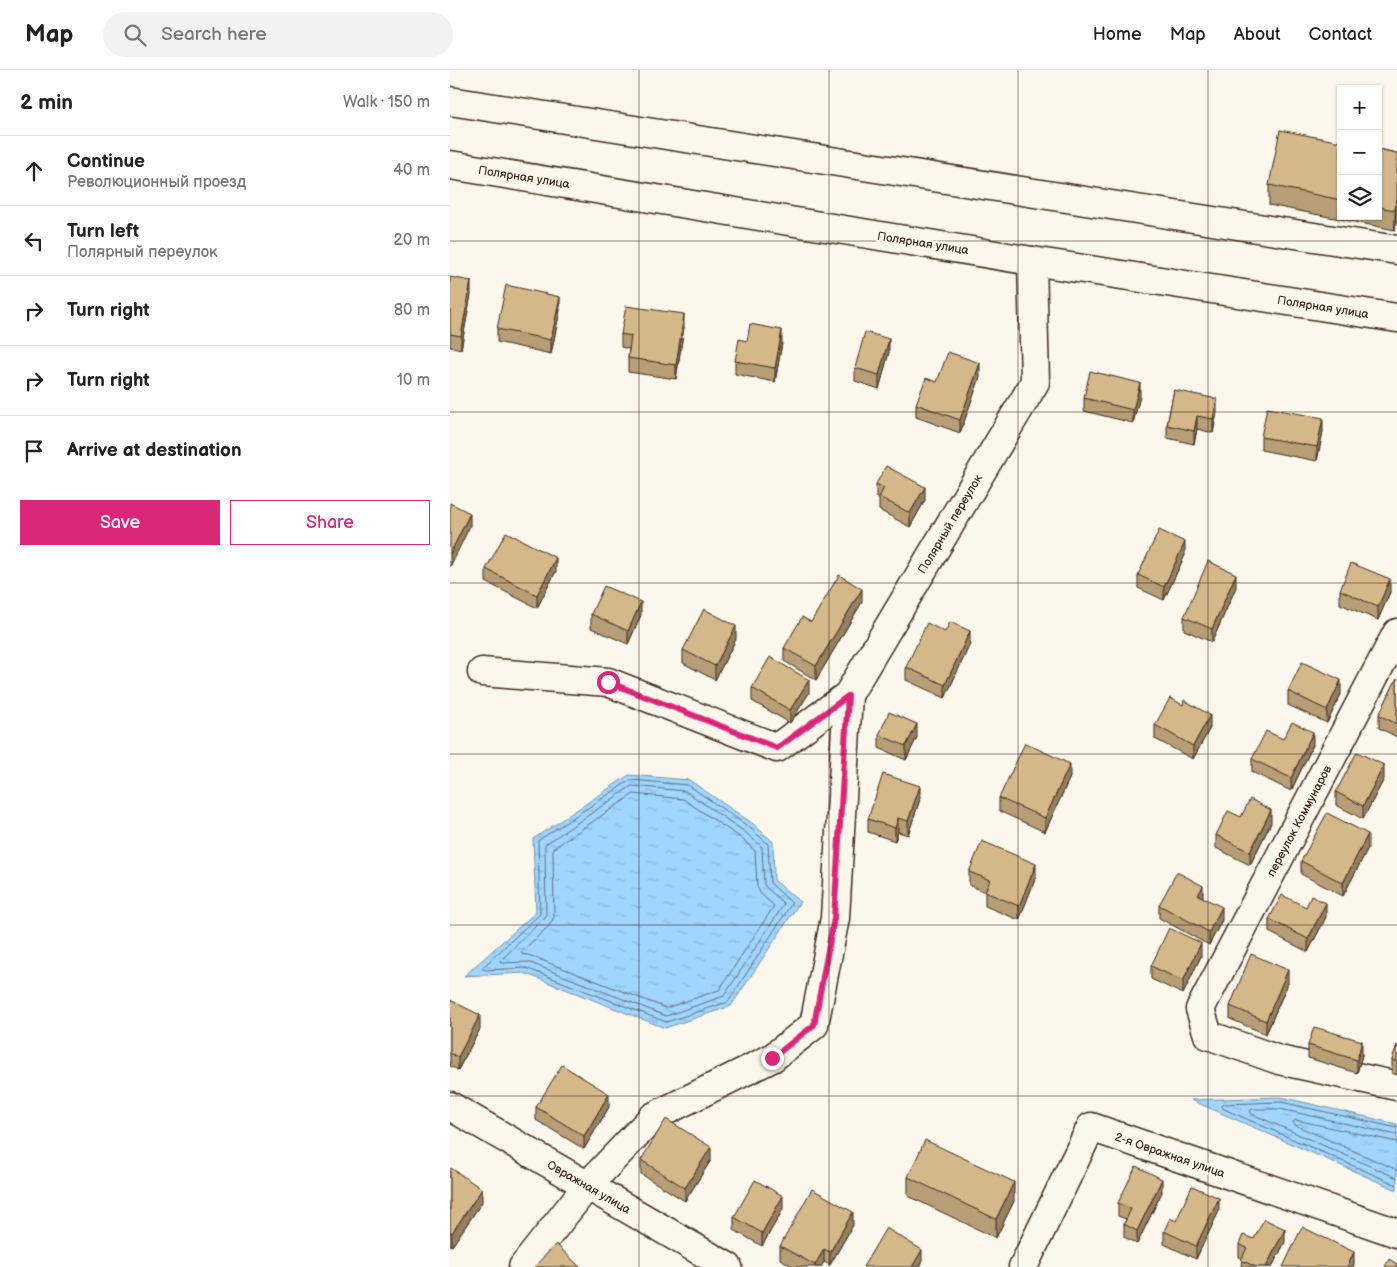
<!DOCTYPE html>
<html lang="en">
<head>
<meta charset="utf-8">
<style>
  body { margin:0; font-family:"Balsamiq Sans",sans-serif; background:#f2f2f2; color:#222 }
  .controls { position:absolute; right:15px; top:15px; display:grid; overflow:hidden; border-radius:0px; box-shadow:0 1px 4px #0004 }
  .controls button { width:45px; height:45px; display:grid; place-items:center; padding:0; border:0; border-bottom:1px solid #e0e0e0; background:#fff; color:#222; font:25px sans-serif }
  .stop { position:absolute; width:15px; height:15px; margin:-11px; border:4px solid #db2777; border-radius:50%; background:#fff }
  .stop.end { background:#db2777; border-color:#fff; box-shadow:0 1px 5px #0008 }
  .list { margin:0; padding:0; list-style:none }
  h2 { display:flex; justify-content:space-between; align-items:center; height:65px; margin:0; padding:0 20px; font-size:21px }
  h2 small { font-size:16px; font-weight:400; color:#767676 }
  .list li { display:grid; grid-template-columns:32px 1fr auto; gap:15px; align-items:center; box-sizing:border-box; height:70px; padding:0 20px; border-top:1px solid #e0e0e0 }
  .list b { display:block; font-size:19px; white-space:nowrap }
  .list p { margin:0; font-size:16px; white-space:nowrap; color:#767676 }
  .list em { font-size:16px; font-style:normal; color:#767676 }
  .actions { display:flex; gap:10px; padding:15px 20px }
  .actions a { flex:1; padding:11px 0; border:1px solid #db2777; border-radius:0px; text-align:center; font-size:18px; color:#db2777 }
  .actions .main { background:#db2777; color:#fff }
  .icon { flex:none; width:28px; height:28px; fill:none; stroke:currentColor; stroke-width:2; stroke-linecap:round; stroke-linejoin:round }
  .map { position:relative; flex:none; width:947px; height:1197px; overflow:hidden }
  header { display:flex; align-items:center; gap:30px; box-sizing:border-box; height:70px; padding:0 25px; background:#fff; border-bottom:1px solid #e0e0e0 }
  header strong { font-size:24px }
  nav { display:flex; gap:28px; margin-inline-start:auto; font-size:18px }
  .search { width:350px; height:45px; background:#f2f2f2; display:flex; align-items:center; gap:12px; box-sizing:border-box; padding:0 18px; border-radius:28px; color:#767676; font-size:19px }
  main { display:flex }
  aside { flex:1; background:#fff }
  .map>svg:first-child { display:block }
</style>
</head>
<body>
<header>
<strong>Map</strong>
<div class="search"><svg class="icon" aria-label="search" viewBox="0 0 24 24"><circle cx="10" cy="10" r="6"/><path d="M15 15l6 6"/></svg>Search here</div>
<nav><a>Home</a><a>Map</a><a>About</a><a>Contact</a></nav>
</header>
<main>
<aside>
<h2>2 min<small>Walk · 150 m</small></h2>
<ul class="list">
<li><svg class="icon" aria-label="ahead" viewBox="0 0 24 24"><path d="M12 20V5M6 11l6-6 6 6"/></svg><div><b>Continue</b><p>Революционный проезд</p></div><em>40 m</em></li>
<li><svg class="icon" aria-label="left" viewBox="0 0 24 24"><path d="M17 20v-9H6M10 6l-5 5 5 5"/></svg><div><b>Turn left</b><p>Полярный переулок</p></div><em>20 m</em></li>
<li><svg class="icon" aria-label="right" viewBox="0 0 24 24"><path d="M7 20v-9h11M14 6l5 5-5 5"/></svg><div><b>Turn right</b></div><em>80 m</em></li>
<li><svg class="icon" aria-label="right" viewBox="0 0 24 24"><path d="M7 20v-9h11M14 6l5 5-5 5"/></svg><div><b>Turn right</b></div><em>10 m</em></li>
<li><svg class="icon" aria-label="arrive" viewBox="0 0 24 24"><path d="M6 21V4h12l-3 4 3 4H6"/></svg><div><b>Arrive at destination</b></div></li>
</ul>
<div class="actions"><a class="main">Save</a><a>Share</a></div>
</aside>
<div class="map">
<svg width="947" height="1197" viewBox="0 0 947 1197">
  <defs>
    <pattern id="water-ripples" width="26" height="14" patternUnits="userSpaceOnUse" patternTransform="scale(1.25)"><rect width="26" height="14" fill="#9fd5fe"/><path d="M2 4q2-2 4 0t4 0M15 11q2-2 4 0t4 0" fill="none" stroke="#8ab7d9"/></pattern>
  </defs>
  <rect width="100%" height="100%" fill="#fbf7ec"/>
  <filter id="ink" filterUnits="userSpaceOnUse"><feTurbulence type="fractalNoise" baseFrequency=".02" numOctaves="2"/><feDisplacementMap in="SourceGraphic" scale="10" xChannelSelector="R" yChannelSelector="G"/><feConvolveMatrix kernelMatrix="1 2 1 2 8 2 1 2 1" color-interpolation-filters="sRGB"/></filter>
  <g filter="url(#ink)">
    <g fill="url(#water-ripples)" stroke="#7791a4">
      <polygon points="179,705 239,710 302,753 323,772 324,810 350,832 281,936 215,958 74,903 14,906 86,842 83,769"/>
      <polygon points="831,1027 947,1054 947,1120 741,1030"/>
    </g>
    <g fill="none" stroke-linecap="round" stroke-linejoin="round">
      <g stroke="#636e78" stroke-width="1">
        <polygon points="181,710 238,715 299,757 318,774 320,813 342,833 278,932 216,952 76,898 35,900 32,898 90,844 88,771"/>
        <polygon points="182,716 235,721 295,762 312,777 314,815 334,834 274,926 216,946 78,892 52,893 50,891 96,846 95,775"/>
        <polygon points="184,724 233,729 291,768 305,781 307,816 310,823 324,836 269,920 216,938 81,886 72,884 71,882 99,856 104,847 103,779"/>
        <polyline points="947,1058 831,1032 774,1034 772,1036 774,1039 947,1115"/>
        <polyline points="947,1065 830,1039 802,1039 800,1041 802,1044 947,1108"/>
        <polyline points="947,1072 846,1050 843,1052 845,1055 947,1100"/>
      </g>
      <g stroke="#3b2a1e" stroke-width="31">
        <g id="minor">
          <polyline points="0,31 947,180"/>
          <polyline points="0,95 582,191 947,248"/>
          <polyline points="947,563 750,939 758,965 829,990 947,1016"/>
          <polyline points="32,602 158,612 327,678 398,625 585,312 582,191"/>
          <polyline points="0,1036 278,1197"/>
          <polyline points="73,1197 137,1116 203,1047 322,988 364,955 385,848 398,625"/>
          <polyline points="573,1197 641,1057 947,1163"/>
        </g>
      </g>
      <use href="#minor" stroke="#fbf7ec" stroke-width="28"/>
    </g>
    <g fill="#b79e76" stroke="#3b2a1e">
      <polygon points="891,72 891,146 928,146 928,79 947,83 945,160 819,135 819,115"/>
      <polygon points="0,207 21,224 11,279 0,277"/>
      <polygon points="110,240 101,284 47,272 47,259"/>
      <polygon points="234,257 226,309 178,302 178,288 179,279 171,277 171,264"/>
      <polygon points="297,271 332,273 325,312 285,304 285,291"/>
      <polygon points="439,282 429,319 405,311 405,298"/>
      <polygon points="530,307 510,363 466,347 466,334 487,312"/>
      <polygon points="724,320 767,342 763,363 747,359 744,374 717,368 717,355"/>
      <polygon points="690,326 683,353 634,341 634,328"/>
      <polygon points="873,361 867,391 811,380 811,367"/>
      <polygon points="426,414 475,430 460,457 429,440 429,429 426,427"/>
      <polygon points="735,485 714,530 688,518 688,505"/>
      <polygon points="36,499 106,501 87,538 36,512"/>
      <polygon points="786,517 762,572 734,560 734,547"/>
      <polygon points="890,520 940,522 928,550 890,534"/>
      <polygon points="412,532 366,610 334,591 334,578"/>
      <polygon points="141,544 191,545 178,574 141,558"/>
      <polygon points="286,569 265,610 233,593 233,580"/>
      <polygon points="520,574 495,628 456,610 456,597"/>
      <polygon points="947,608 947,667 929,658 929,645"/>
      <polygon points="302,618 359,623 340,653 302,631"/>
      <polygon points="838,621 891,624 877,653 838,635"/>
      <polygon points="733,635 760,658 743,689 705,669 705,655"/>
      <polygon points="429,665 467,667 456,690 429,678"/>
      <polygon points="833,669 863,675 841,721 802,702 802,689"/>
      <polygon points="620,707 595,762 549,741 549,728"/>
      <polygon points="934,709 913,749 886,735 886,722"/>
      <polygon points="470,729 458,765 448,762 445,771 418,762 418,749"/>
      <polygon points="791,747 821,753 800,795 766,778 766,765"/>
      <polygon points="918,778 893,826 851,804 851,791"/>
      <polygon points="519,802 586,807 569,850 535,836 535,822 519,815"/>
      <polygon points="753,827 772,850 759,875 709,848 709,835"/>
      <polygon points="856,837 876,847 858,882 819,862 819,849"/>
      <polygon points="751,886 733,924 701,909 701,896"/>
      <polygon points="838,913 816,964 780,949 780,936"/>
      <polygon points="0,930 30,959 8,1000 0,996"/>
      <polygon points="858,975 912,985 907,1003 858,988"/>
      <polygon points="947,975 947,1005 942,1003 942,990"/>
      <polygon points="86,1037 159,1037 134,1079 86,1050"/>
      <polygon points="191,1090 261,1090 235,1131 191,1104"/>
      <polygon points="0,1100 32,1132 2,1176 0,1175"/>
      <polygon points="458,1107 564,1131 546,1168 458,1126"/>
      <polygon points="712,1122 687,1174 674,1167 674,1154 676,1149 668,1146 668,1133"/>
      <polygon points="333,1139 312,1176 284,1160 284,1147"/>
      <polygon points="769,1141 746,1189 714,1174 714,1161"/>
      <polygon points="403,1155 380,1195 374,1192 371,1197 344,1197 330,1189 330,1176"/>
      <polygon points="804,1169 835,1172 822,1197 791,1197 792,1189 789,1187 789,1174"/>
    </g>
    <g fill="#958160" stroke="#3b2a1e">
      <polygon points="947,129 947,149 945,160 945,140"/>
      <polygon points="21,211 21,224 11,279 11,266"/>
      <polygon points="110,227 110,240 101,284 101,270"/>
      <polygon points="234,244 234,257 226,309 226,295"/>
      <polygon points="332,260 332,273 325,312 325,298"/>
      <polygon points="439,269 439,282 429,319 429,305"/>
      <polygon points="530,293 530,307 510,363 510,350"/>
      <polygon points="690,313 690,326 683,353 683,340"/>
      <polygon points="767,329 767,342 763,363 763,349"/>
      <polygon points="747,346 747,359 744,374 744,361"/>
      <polygon points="873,348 873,361 867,391 867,377"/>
      <polygon points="475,417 475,430 460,457 460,443"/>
      <polygon points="20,443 20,456 0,497 0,484"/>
      <polygon points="735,472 735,485 714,530 714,517"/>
      <polygon points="106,488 106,501 87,538 87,525"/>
      <polygon points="786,504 786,517 762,572 762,559"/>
      <polygon points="940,509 940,522 928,550 928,537"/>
      <polygon points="412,519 412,532 366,610 366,596"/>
      <polygon points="191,532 191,545 178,574 178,561"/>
      <polygon points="286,556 286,569 265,610 265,596"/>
      <polygon points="520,561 520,574 495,628 495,615"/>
      <polygon points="359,610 359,623 340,653 340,640"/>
      <polygon points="891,610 891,624 877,653 877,640"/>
      <polygon points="760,645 760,658 743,689 743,676"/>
      <polygon points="467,654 467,667 456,690 456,676"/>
      <polygon points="863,662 863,675 841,721 841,708"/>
      <polygon points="620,694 620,707 595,762 595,748"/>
      <polygon points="934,695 934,709 913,749 913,736"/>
      <polygon points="470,716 470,729 458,765 458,751"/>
      <polygon points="821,740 821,753 800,795 800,782"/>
      <polygon points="448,748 448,762 445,771 445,758"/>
      <polygon points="918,764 918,778 893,826 893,813"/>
      <polygon points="586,794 586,807 569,850 569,836"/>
      <polygon points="753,816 753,829 748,825"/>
      <polygon points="876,833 876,847 858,882 858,869"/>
      <polygon points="772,837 772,850 759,875 759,862"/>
      <polygon points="751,873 751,886 733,924 733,911"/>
      <polygon points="838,900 838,913 816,964 816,951"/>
      <polygon points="30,945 30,959 8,1000 8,987"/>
      <polygon points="912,971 912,985 907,1003 907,990"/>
      <polygon points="159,1024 159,1037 134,1079 134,1066"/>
      <polygon points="261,1077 261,1090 235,1131 235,1118"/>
      <polygon points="712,1109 712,1122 687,1174 687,1161"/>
      <polygon points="564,1112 564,1131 546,1168 546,1149"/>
      <polygon points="32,1119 32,1132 2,1176 2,1163"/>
      <polygon points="333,1126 333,1139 312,1176 312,1163"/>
      <polygon points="769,1128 769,1141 746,1189 746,1176"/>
      <polygon points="403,1142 403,1155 380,1195 380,1182"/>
      <polygon points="835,1159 835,1172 822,1197 816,1197"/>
      <polygon points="374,1179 374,1192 371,1197 365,1197 365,1195"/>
      <polygon points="472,1180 472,1193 470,1197 462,1197"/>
      <polygon points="904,1182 904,1195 903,1197 897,1197"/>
    </g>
    <g fill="#d5b889" stroke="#3b2a1e">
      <polygon points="830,60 891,72 891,130 819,115"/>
      <polygon points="928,79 947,83 947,129 945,140 928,137"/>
      <polygon points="0,207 21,211 11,266 0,264"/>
      <polygon points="56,215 110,227 101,270 47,259"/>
      <polygon points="176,236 234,244 226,295 178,288 181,266 171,264"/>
      <polygon points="300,254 332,260 325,298 285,291 289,269 297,271"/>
      <polygon points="415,262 439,269 429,305 405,298"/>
      <polygon points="498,282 530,293 510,350 466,334 476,308 487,312"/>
      <polygon points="640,301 690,313 683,340 634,328"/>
      <polygon points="724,320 767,329 763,349 747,346 744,361 717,355"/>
      <polygon points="817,338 873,348 867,377 811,367"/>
      <polygon points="436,396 475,417 460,443 429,427 434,418 426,414"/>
      <polygon points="0,433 20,443 0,484"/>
      <polygon points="709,460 735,472 714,517 688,505"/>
      <polygon points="56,462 106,488 87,525 36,499"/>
      <polygon points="758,491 786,504 762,559 734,547"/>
      <polygon points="901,493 940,509 928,537 890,520"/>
      <polygon points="389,505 412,519 366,596 334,578 352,547 361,552"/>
      <polygon points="154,516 191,532 178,561 141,544"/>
      <polygon points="254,539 286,556 265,596 233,580"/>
      <polygon points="500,552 520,561 495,615 456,597 477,553 495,562"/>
      <polygon points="320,587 359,610 340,640 302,618"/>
      <polygon points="852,592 891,610 877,640 838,621"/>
      <polygon points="947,608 947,654 929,645"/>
      <polygon points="720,628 733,635 734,630 760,645 743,676 705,655"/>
      <polygon points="439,642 467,654 456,676 429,665"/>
      <polygon points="842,652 863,662 841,708 802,689 816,661 833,669"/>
      <polygon points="575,673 620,694 595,748 549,728"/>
      <polygon points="907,682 934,695 913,736 886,722"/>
      <polygon points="433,704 470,716 458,751 448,748 445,758 418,749"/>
      <polygon points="800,729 821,740 800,782 766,765 778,741 791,747"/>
      <polygon points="877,743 918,764 893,813 851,791"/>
      <polygon points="532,771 586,794 569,836 535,822 540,810 519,802"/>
      <polygon points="727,802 753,816 748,825 772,837 759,862 709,835"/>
      <polygon points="832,825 856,837 861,826 876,833 858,869 819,849"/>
      <polygon points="719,858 751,873 733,911 701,896"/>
      <polygon points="801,884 838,900 816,951 780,936"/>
      <polygon points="0,930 30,945 8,987 0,983"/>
      <polygon points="864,957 912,971 907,990 858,975"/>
      <polygon points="947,975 947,992 942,990"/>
      <polygon points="112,995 159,1024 134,1066 86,1037"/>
      <polygon points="216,1049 261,1077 235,1118 191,1090"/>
      <polygon points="475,1070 564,1112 546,1149 458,1107"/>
      <polygon points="686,1096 712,1109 687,1161 674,1154 681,1139 668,1133"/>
      <polygon points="1,1098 32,1119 2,1163 0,1162 0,1100"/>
      <polygon points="305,1110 333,1126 312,1163 284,1147"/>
      <polygon points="742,1116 769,1128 746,1176 714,1161 720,1148 726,1151"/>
      <polygon points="362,1119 403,1142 380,1182 374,1179 365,1195 330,1176"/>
      <polygon points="814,1149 835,1159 816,1197 806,1197 791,1190 797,1178 789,1174 793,1165 804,1169"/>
      <polygon points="852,1157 904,1182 897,1197 833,1197"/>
      <polygon points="436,1158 472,1180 462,1197 413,1197"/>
      <polygon points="106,1174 130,1197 84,1197"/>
      <polygon points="939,1189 947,1194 947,1197 935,1197"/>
    </g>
  </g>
  <g fill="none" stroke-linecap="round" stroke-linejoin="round" filter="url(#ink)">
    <polyline stroke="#db2777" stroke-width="6" points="158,612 327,678 398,626 384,848 364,955 322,988"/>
  </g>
  <path fill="none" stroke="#3b2a1e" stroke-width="1" stroke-opacity="0.55" d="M189,0V1197M379,0V1197M568,0V1197M758,0V1197M0,171H947M0,342H947M0,513H947M0,684H947M0,855H947M0,1026H947"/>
  <g text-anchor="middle" stroke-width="4.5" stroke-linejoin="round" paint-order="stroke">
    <g font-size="12" fill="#3b2a1e" stroke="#fbf7ec">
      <text transform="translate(74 107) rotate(9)" y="4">Полярная улица</text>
      <text transform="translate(473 173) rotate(9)" y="4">Полярная улица</text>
      <text transform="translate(873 237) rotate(9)" y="4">Полярная улица</text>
      <text transform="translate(500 454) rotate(-59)" y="4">Полярный переулок</text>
      <text transform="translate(849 751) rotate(-62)" y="4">переулок Коммунаров</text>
      <text transform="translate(720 1085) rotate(19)" y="4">2-я Овражная улица</text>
      <text transform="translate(139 1117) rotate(30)" y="4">Овражная улица</text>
    </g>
  </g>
</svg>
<div class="controls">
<button>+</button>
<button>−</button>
<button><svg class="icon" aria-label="layers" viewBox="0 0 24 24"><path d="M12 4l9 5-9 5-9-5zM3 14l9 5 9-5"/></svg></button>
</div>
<div class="stop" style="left:158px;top:612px"></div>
<div class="stop end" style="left:322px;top:988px"></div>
</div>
</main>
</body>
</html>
